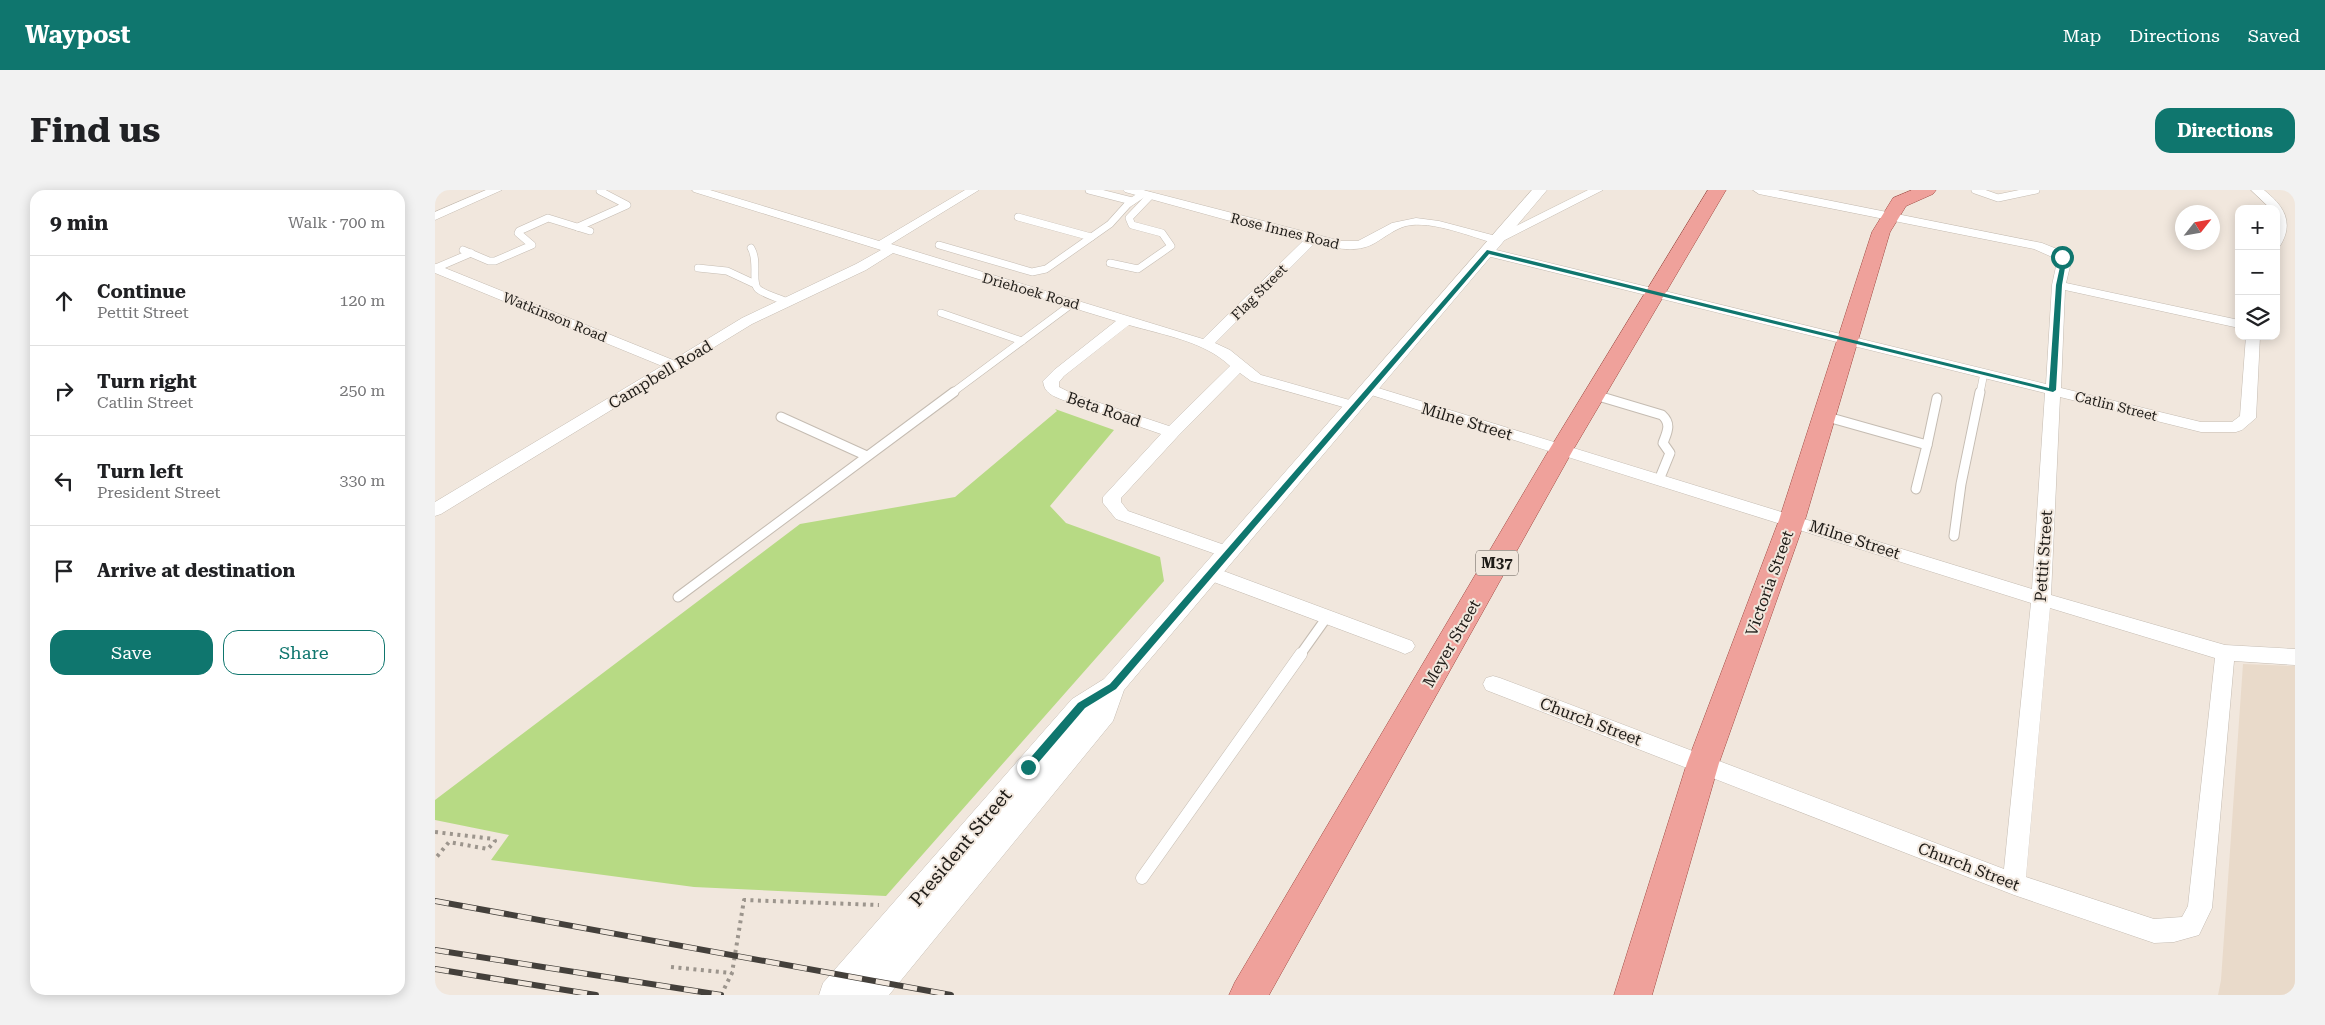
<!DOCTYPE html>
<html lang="en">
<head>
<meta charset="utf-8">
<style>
  body { margin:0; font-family:"Roboto Serif",serif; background:#f2f2f2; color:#202124 }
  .controls { position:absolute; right:15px; top:15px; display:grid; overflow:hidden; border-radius:10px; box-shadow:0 2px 12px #0003 }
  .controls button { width:45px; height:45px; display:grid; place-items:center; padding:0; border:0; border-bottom:1px solid #e0e0e0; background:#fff; color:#202124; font:25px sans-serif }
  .compass { position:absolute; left:1740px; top:15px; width:45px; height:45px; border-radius:50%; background:#fff; box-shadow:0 2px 12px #0003; rotate:59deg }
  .stop { position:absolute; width:15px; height:15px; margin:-11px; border:4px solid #0f766e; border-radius:50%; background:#fff }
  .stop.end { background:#0f766e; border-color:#fff; box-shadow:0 1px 5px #0008 }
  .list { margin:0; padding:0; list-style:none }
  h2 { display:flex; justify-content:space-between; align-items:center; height:65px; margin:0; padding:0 20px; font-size:21px }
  h2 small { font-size:16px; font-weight:400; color:#757577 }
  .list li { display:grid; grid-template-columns:32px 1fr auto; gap:15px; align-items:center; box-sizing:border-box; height:90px; padding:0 20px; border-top:1px solid #e0e0e0 }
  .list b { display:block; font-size:19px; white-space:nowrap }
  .list p { margin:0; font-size:16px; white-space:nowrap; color:#757577 }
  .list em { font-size:16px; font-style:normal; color:#757577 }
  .actions { display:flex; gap:10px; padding:15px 20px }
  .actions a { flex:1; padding:11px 0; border:1px solid #0f766e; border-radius:15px; text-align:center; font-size:18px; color:#0f766e }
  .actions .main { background:#0f766e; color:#fff }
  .icon { flex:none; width:28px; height:28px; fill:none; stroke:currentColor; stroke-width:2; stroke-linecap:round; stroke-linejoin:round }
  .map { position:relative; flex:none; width:1860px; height:805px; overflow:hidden; border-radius:15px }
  header { display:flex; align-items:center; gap:30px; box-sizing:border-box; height:70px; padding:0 25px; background:#0f766e; color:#fff }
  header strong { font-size:24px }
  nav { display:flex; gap:28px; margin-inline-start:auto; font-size:18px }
  .intro { display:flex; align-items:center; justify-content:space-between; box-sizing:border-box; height:120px; padding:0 30px }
  h1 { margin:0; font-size:35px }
  .button { padding:12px 22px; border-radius:15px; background:#0f766e; color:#fff; font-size:18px; font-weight:700 }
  main { display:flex; gap:30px; padding:0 30px }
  aside { flex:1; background:#fff; border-radius:15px; box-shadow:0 2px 12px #0003 }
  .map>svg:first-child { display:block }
</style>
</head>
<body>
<header>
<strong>Waypost</strong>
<nav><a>Map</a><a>Directions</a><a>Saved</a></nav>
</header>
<div class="intro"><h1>Find us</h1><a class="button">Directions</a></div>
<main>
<aside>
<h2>9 min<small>Walk · 700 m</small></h2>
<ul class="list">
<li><svg class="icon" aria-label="ahead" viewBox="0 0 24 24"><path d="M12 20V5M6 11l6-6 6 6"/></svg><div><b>Continue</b><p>Pettit Street</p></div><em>120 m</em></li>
<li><svg class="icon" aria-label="right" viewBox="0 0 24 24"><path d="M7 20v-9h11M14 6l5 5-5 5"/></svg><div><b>Turn right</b><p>Catlin Street</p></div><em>250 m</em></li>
<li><svg class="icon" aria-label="left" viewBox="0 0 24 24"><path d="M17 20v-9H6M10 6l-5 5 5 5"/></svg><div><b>Turn left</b><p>President Street</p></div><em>330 m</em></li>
<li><svg class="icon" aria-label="arrive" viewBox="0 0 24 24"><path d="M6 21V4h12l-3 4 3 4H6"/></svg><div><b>Arrive at destination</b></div></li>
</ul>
<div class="actions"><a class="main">Save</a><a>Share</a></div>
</aside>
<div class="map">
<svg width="1860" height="805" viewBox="0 0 1860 805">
  <rect width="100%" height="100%" fill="#f1e7dd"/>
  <polygon fill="#e9daca" points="1808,474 1860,476 1860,805 1783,805 1786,790"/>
  <polygon fill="#b7da84" points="620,219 679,240 615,316 631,333 725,367 729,391 451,706 259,697 56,670 74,645 0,630 0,610 365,334 520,307 622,221"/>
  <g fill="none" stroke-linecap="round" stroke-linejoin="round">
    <g stroke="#c5bcb2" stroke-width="8">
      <g id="service-far2">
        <polyline points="654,0 697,11"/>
        <polyline points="1540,0 1563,8 1601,0"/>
        <polyline points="583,27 656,47"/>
        <polyline points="143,37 192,15 165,1"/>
        <polyline points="504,55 597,82 611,79 675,34 693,14 708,4"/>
        <path d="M316,58C324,71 316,92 323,99C330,105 344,108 352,112"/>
        <polyline points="28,60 54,71 60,71 97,55 83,43 84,41 113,28 155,41"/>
        <polyline points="675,73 703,79 736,56 727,43 697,35 694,28 715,6"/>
        <polyline points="1,78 36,63"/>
        <polyline points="263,78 292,81 320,94"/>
        <polyline points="506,123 587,151"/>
        <polyline points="517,203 638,113"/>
        <polyline points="1545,203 1549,183"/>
      </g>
    </g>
    <g stroke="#c5bcb2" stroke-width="11">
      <g id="service-far1">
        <path d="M1160,205L1227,225C1237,234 1232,242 1228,253L1235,263L1224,290"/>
        <polyline points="1389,226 1492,255 1481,299"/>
        <polyline points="346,227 432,266"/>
        <polyline points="1492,255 1502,208"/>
        <polyline points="1519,346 1526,294 1545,202"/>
        <polyline points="243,407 519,202"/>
        <polyline points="865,465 892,427"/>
      </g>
    </g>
    <g stroke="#c5bcb2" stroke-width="13">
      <polyline id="service" points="707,688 866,464"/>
    </g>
    <g stroke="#c5bcb2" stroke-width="1">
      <g id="minor">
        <polygon points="51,0 67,0 0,30 0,22"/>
        <path d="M257,0H275L444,51L530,0H544L456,54L768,149L868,51L690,2L688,0H708L906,51H923L957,33L981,28L1004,31L1061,46L1153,0H1168L1062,54C1036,47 997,30 971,36C960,39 950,47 940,53C921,64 900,58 880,53L780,153L795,160L826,185L925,213L928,216L925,219H915L816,191L805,183L743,246L686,308V312L693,321L798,358L801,362L798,366L792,368L681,329L668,313V307L726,244L628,210C618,206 609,203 608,191L619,180L681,131L458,63L431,80L317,134L6,324L0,326V312L227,176L0,83V74L238,170L307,128L421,74L446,60L259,2ZM694,135C728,145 769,151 795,176L734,236L638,204L624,197V192L629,186Z"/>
        <path d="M1318,0H1342L1607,53L1627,61L1636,72L1631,93L1804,130V138L1630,100L1626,198L1766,232H1797L1805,226L1811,146H1825L1821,228L1807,240L1801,242H1766L1625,207L1616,405L1790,455L1860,459V475L1799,471L1777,718L1764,745L1739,752L1719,753L1579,705L1051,500L1048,494L1051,488L1058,486L1065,488L1569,679L1596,413L930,203L927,200L935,195L940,197L1597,399L1610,203L1048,65L1047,62L1053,58L1611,194L1617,95L1622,72L1617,67L1599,59L1324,4ZM1615,418L1780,468L1753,716L1747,727L1719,729L1591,687Z"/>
        <path d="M1816,0H1829C1848,15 1860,32 1845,56L1841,57V19H1836Z"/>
        <polygon points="775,376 977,451 980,456 977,461 970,464 963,461 768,388 766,383 768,378"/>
      </g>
    </g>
    <g stroke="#c5bcb2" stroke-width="1">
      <polygon id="tertiary" points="1097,0 1112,0 689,500 678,531 454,805 384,805 388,793 637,509 669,489"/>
    </g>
    <g stroke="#a04a42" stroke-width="1">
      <g id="primary">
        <polygon points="1273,0 1291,0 1138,260 834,805 794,805 800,792 1114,260"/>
        <polygon points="1477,0 1501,0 1498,4 1471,16 1455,42 1370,330 1284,573 1217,805 1179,805 1252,573 1344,330 1437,42 1458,8"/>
      </g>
    </g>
    <g stroke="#9c958d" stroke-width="4" stroke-dasharray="3 4.5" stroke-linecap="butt">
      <polyline points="0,642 59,649 60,651 53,659 14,652 0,669"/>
      <polyline points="236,777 297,783"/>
      <polyline points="286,805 297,783 309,710 444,715"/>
    </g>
    <use href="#service-far2" stroke="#fff" stroke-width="7"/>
    <use href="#service-far1" stroke="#fff" stroke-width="9"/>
    <use href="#service" stroke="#fff" stroke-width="12"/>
    <use href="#minor" fill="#fff" fill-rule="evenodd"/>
    <use href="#tertiary" fill="#fff" fill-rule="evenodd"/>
    <use href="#primary" fill="#efa19b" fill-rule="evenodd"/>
    <g stroke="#44403b" stroke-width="6">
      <g id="rail">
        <polyline points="0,711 516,805"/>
        <polyline points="0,760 286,805"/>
        <polyline points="0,779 161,805"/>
      </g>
    </g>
    <use href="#rail" stroke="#f1e7dd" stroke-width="4.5" stroke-dasharray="14" stroke-linecap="butt"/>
  </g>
  <polygon fill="#0f766e" points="1052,60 1614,198 1621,95 1626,72 1624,67 1627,65 1631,72 1627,95 1621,200 1618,202 1054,64 681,499 650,518 597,580 590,580 590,574 643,513 675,494"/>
  <g text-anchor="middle" stroke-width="4" stroke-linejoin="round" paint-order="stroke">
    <g font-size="14" fill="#1f1c18" stroke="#f1e7dd">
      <text transform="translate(850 41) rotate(14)" y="5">Rose Innes Road</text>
      <text transform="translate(596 101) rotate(16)" y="5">Driehoek Road</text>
      <text transform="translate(824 102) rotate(-45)" y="5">Flag Street</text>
      <text transform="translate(120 127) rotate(22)" y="5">Watkinson Road</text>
      <text transform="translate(1681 216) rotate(14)" y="5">Catlin Street</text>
    </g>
    <rect fill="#f1e7dd" stroke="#5e5953" stroke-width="1" x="1041" y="360.5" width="42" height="25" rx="4"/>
    <g font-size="15" font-weight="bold" fill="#1f1c18">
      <text x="1062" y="378">M37</text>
    </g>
    <g font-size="16" fill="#1f1c18" stroke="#f1e7dd">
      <text transform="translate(225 184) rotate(-31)" y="6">Campbell Road</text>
      <text transform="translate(669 219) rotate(19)" y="6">Beta Road</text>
      <text transform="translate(1032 231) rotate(17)" y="6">Milne Street</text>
      <text transform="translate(1420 349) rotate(18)" y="6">Milne Street</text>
      <text transform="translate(1608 366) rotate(-86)" y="6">Pettit Street</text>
      <text transform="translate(1334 393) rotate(-70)" y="6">Victoria Street</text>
      <text transform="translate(1016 453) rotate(-60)" y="6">Meyer Street</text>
      <text transform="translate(1156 531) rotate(21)" y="6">Church Street</text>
      <text transform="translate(1534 676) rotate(21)" y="6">Church Street</text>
    </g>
    <g font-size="19" fill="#1f1c18" stroke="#f1e7dd">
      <text transform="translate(525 657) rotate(-50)" y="7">President Street</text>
    </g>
  </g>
</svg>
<div class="controls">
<button>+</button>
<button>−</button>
<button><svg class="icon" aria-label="layers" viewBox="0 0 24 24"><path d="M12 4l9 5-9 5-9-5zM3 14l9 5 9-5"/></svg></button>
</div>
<svg class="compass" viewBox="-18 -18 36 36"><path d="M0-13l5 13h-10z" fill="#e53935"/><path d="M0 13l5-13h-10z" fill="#757577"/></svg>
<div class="stop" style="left:1627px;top:67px"></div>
<div class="stop end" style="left:593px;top:577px"></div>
</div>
</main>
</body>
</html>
